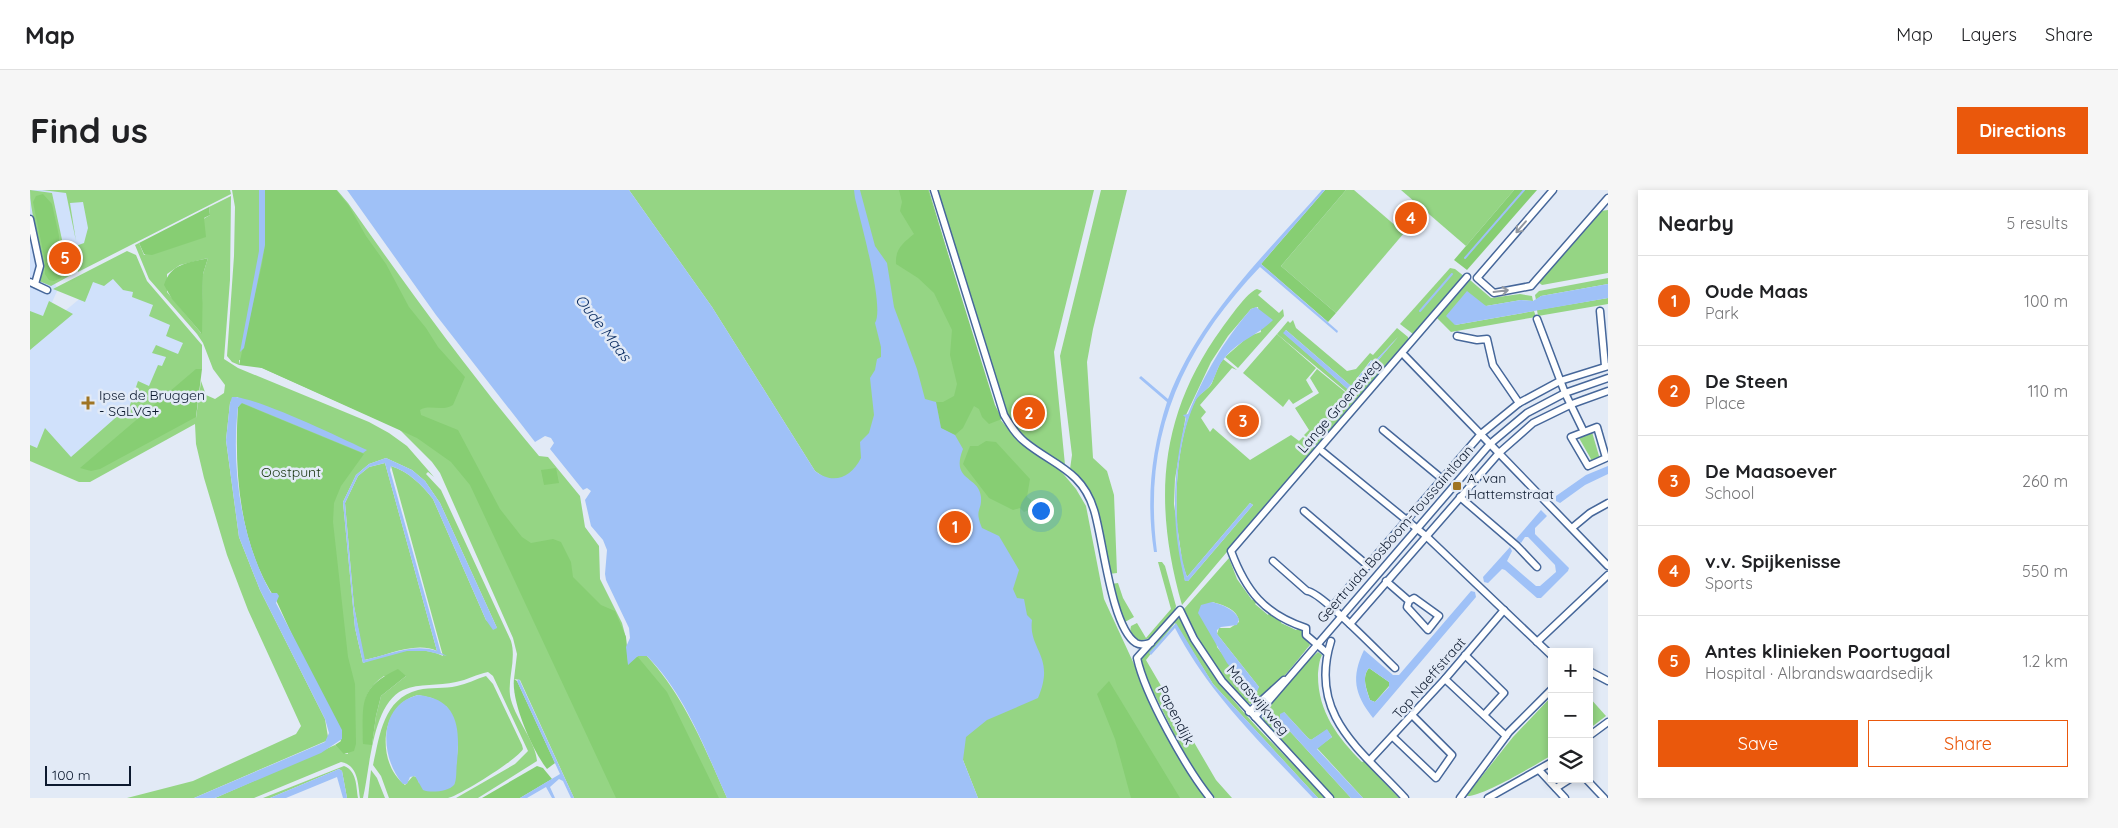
<!DOCTYPE html>
<html lang="en">
<head>
<meta charset="utf-8">
<style>
  body { margin:0; font-family:Quicksand,sans-serif; background:#f6f6f6; color:#202124 }
  .controls { position:absolute; right:15px; bottom:15px; display:grid; overflow:hidden; border-radius:0px; box-shadow:0 2px 8px #0003 }
  .controls button { width:45px; height:45px; display:grid; place-items:center; padding:0; border:0; border-bottom:1px solid #e0e0e0; background:#fff; color:#202124; font:25px sans-serif }
  .scale { position:absolute; left:15px; bottom:12px; width:86px; box-sizing:border-box; padding-left:5px; border:2px solid #0d1a2f; border-top:0; font-size:14px; line-height:18px; white-space:nowrap; color:#0d1a2f; -webkit-text-stroke:4px #e2eaf6; paint-order:stroke }
  .you { position:absolute; left:1010px; top:320px; width:18px; height:18px; margin:-12px; border:4px solid #fff; border-radius:50%; background:#1a73e8; box-shadow:0 0 0 8px #1a73e833 }
  .badge { display:grid; place-items:center; width:32px; height:32px; border-radius:50%; background:#ea580c; color:#fff; font-size:16px; font-weight:700 }
  .pin { position:absolute; translate:-50% -50%; border:2px solid #fff; box-shadow:0 1px 5px #0006 }
  .list { margin:0; padding:0; list-style:none }
  h2 { display:flex; justify-content:space-between; align-items:center; height:65px; margin:0; padding:0 20px; font-size:21px }
  h2 small { font-size:16px; font-weight:400; color:#757577 }
  .list li { display:grid; grid-template-columns:32px 1fr auto; gap:15px; align-items:center; box-sizing:border-box; height:90px; padding:0 20px; border-top:1px solid #e0e0e0 }
  .list b { display:block; font-size:19px; white-space:nowrap }
  .list p { margin:0; font-size:16px; white-space:nowrap; color:#757577 }
  .list em { font-size:16px; font-style:normal; color:#757577 }
  .actions { display:flex; gap:10px; padding:15px 20px }
  .actions a { flex:1; padding:11px 0; border:1px solid #ea580c; border-radius:0px; text-align:center; font-size:18px; color:#ea580c }
  .actions .main { background:#ea580c; color:#fff }
  .icon { flex:none; width:28px; height:28px; fill:none; stroke:currentColor; stroke-width:2; stroke-linecap:round; stroke-linejoin:round }
  .map { position:relative; flex:none; width:1578px; height:608px; overflow:hidden; border-radius:0px }
  header { display:flex; align-items:center; gap:30px; box-sizing:border-box; height:70px; padding:0 25px; background:#fff; border-bottom:1px solid #e0e0e0 }
  header strong { font-size:24px }
  nav { display:flex; gap:28px; margin-inline-start:auto; font-size:18px }
  .intro { display:flex; align-items:center; justify-content:space-between; box-sizing:border-box; height:120px; padding:0 30px }
  h1 { margin:0; font-size:35px }
  .button { padding:12px 22px; border-radius:0px; background:#ea580c; color:#fff; font-size:18px; font-weight:700 }
  main { display:flex; gap:30px; padding:0 30px }
  aside { flex:1; background:#fff; border-radius:0px; box-shadow:0 2px 8px #0003 }
  .map>svg:first-child { display:block }
</style>
</head>
<body>
<header>
<strong>Map</strong>
<nav><a>Map</a><a>Layers</a><a>Share</a></nav>
</header>
<div class="intro"><h1>Find us</h1><a class="button">Directions</a></div>
<main>
<div class="map">
<svg width="1578" height="608" viewBox="0 0 1578 608">
  <rect width="100%" height="100%" fill="#e2eaf6"/>
  <g fill="#d0e1fb">
    <polygon points="0,0 124,0 116,45 24,92 28,99 14,130 0,125"/>
    <polygon points="93,68 170,156 40,280 0,263 0,150 53,106 62,89"/>
  </g>
  <g fill="#95d584" fill-rule="evenodd">
    <path d="M0,0L22,3L34,59L39,58L43,84L21,96L9,91C16,62 0,30 0,0Z"/>
    <polygon points="12,0 200,0 201,4 48,82 43,57 54,53 58,38 53,12 40,13 46,51 36,3"/>
    <path d="M202,0H307L318,13C379,100 441,185 509,266L518,267L550,306L555,337L569,356L570,389L592,433L596,448L598,474L608,466H617C654,506 675,558 697,608H544L490,490L484,489L487,464L483,448L410,283L402,272L369,239L232,178L209,170V175L202,172L197,166L204,66L205,17Z"/>
    <polygon points="599,0 899,0 960,205 970,229 987,250 1030,280 1046,299 1056,316 1074,409 1110,487 1163,590 1177,608 948,608 933,570 795,288 785,281 682,117"/>
    <polygon points="907,0 1064,0 1024,162 1035,275 1000,253 978,227"/>
    <path d="M1071,0H1097L1063,139L1057,172L1063,268L1077,281L1084,305L1087,383L1079,384C1072,348 1068,307 1040,279L1042,265L1030,166Z"/>
    <polygon points="1316,0 1324,0 1374,43 1306,123 1251,76"/>
    <polygon points="1371,0 1484,0 1436,56"/>
    <path d="M201,6L200,90L194,169L208,178L339,232L359,243L377,256L404,287L398,282L396,284L411,300L481,451C487,471 476,491 481,510C486,529 506,553 507,571L448,608H426L485,574L498,561L463,486L458,482C447,484 437,490 426,492C408,496 390,493 373,500C342,514 340,579 333,608H330C328,593 328,575 311,572L224,608H185L305,555L315,564H318L208,207H204L200,213L196,250L209,347L230,400L295,529L298,547L296,551L164,608H97L163,591L266,544L271,536L218,420L197,365L174,288L166,254L165,234L60,292H49L0,271V255L7,258L15,238L41,267L100,215L108,191L119,196L128,175L132,176L136,167L122,163L126,155L148,164L153,153L136,146L140,135L119,126L123,115L102,107L103,102L93,100L83,89L74,96L63,92L55,112L23,99L97,61L106,65L117,91L172,155V179H166V228L171,191L176,205L185,209L194,203L195,195L183,179L173,153L167,144L119,89L105,55L109,53L114,65L180,25L179,17ZM178,68L173,84L171,143L137,102V84L150,75ZM356,268L382,280L395,291L410,313L467,438L456,430L403,309C391,294 379,282 361,276L413,466C388,454 357,463 333,473L325,438L313,312L326,285L339,274ZM354,486H376L351,506L346,526L342,554C334,527 326,505 354,486Z"/>
    <polygon points="1578,20 1578,83 1512,95 1508,92 1570,21"/>
    <polygon points="1420,78 1425,79 1435,87 1383,144 1370,134"/>
    <polygon points="1578,88 1578,94 1511,106 1506,110 1505,105 1509,101"/>
    <polygon points="1440,90 1461,108 1490,104 1502,106 1503,111 1491,110 1456,116 1452,115 1425,135 1504,121 1506,127 1421,142 1407,128"/>
    <path d="M1227,99L1232,101L1228,105L1249,123L1253,119L1254,126L1208,178L1195,167L1219,146L1231,142L1228,117L1221,119L1198,146L1181,172L1156,225L1145,289L1144,314L1155,391H1158L1223,315L1220,313L1157,387C1140,343 1144,251 1166,209C1170,203 1179,199 1182,193C1185,185 1188,176 1193,169L1207,180L1202,178L1170,215L1176,222L1171,228L1180,242L1183,238L1220,270L1261,245L1269,251L1273,247L1285,258L1152,415C1123,313 1128,226 1192,138C1199,129 1217,102 1227,99Z"/>
    <polygon points="1578,108 1578,114 1508,126 1507,120"/>
    <polygon points="19,111 43,124 0,160 0,121 13,126"/>
    <path d="M1263,130L1266,138L1317,181L1326,179L1340,163L1343,165L1367,138L1378,147V150L1326,210L1247,144L1258,131L1260,133ZM1256,140L1321,196L1341,170L1344,172L1368,147L1321,202L1254,143Z"/>
    <polygon points="1247,144 1286,178 1276,190 1283,202 1263,214 1259,209 1253,217 1213,183"/>
    <polygon points="1287,179 1325,210 1287,256 1274,245 1279,240 1265,218 1289,203 1280,188"/>
    <polygon points="1562,242 1569,266 1573,265 1560,272 1558,272 1561,269 1549,248 1544,248"/>
    <path d="M355,273L407,461C385,451 357,466 334,470L324,416L315,313L328,286L339,277Z"/>
    <path d="M1199,368L1207,389L1222,410L1224,409L1227,412L1225,414L1238,425L1239,423L1252,431L1251,433L1266,440L1270,438L1279,453L1280,455C1267,470 1239,509 1221,514C1200,511 1162,438 1154,419ZM1182,412C1193,415 1208,419 1209,432L1200,438H1189L1187,444L1229,497L1222,503L1187,457Z"/>
    <path d="M1128,372H1132L1135,376L1146,416L1145,420L1121,448L1108,451C1102,446 1099,444 1101,436L1107,433L1116,448L1141,419Z"/>
    <polygon points="1088,393 1093,408 1104,427 1095,432 1081,394"/>
    <path d="M1146,428L1152,429C1182,500 1244,553 1296,608H1288L1183,494L1145,433L1116,470L1186,590L1202,608H1185C1155,572 1136,525 1114,484L1111,471L1113,465Z"/>
    <path d="M1288,462L1292,465C1289,471 1289,476 1288,483C1287,521 1308,548 1332,572L1334,571L1369,608H1333L1287,558L1302,547L1297,540L1281,550L1278,548L1254,522L1256,537L1321,608H1304L1237,538L1231,522L1273,475Z"/>
    <path d="M456,486L463,494L492,555L493,559C488,569 429,606 418,608C401,608 376,608 359,608L351,586L343,575C350,545 353,509 388,500C401,497 414,499 427,496C437,494 446,489 456,486ZM388,505L402,508L417,517L428,556L424,595L389,593L387,587L383,586L375,595C346,573 349,515 388,505Z"/>
    <path d="M1522,506V565C1507,574 1450,608 1436,606L1483,547Z"/>
    <polygon points="1559,507 1576,526 1559,539"/>
    <path d="M314,576C327,581 326,596 328,608H317L312,581L309,579L240,608H233Z"/>
    <polygon points="341,580 347,588 355,608 338,608"/>
  </g>
  <g fill="#87ce73">
    <path d="M235,0H306L319,16L336,46L356,74L379,117L396,138L408,157L435,187L423,215C412,222 399,214 390,220L391,225L428,240L470,319L492,347L501,353L523,349L531,352L541,372L543,387L571,415L585,421L596,447L598,474L607,466L637,502L689,608H586L440,295L421,272L387,248L232,178L209,175L232,74L235,55Z"/>
    <path d="M869,0H898L965,215L972,229L959,234L952,227L949,219L944,216L933,238L925,245L911,238L906,212H913L924,206L927,194L920,165L922,140L904,103L888,88L866,74C865,59 873,53 884,44L870,21L872,12Z"/>
    <polygon points="1295,0 1316,0 1251,76 1306,123 1298,132 1231,74"/>
    <polygon points="1484,0 1507,0 1437,80 1424,70"/>
    <polygon points="13,4 22,14 29,46 28,65 34,80 31,88 24,91 19,90 15,84 15,71 3,12 6,6"/>
    <polygon points="179,17 180,25 174,28 176,47 122,65 114,64 109,53"/>
    <path d="M178,68L173,84L172,144L142,109L134,95C141,73 158,73 178,68Z"/>
    <polygon points="166,179 172,179 166,227 70,279 61,281 50,278"/>
    <path d="M211,213L334,264L311,296L304,313L303,332L318,467L325,494L326,554L324,561L314,564L305,555L311,551L246,410C209,355 204,281 208,217Z"/>
    <polygon points="956,251 966,252 1000,289 997,307 1001,310 1001,319 994,322 990,318 983,320 959,308 933,274 940,256 948,256"/>
    <polygon points="526,278 529,293 514,295 511,280"/>
    <path d="M1339,478L1359,492V496L1345,512L1340,510C1337,500 1331,487 1339,478Z"/>
    <path d="M368,479L376,486L351,506L346,526L342,555L333,554C333,513 328,498 368,479Z"/>
    <path d="M484,489L487,491L525,573L517,579C503,562 481,512 484,489Z"/>
    <polygon points="1079,491 1150,608 1101,608 1085,549 1067,504"/>
    <polygon points="507,576 513,578 522,589 490,608 452,608"/>
  </g>
  <g fill="#9fc1f7" fill-rule="evenodd">
    <polygon points="229,0 235,0 235,55 214,158 210,162 229,61"/>
    <path d="M317,0H599L682,117L785,281C803,295 821,288 831,268L830,252L839,243L844,225L840,188L845,180L847,169L851,167V157L845,133C855,118 830,29 825,8L824,0H830L845,56L857,73L864,117L887,179L895,209L906,212L911,238L925,245L933,259C920,292 949,285 951,307C952,322 944,318 952,338L969,346L989,380L983,399L987,408L994,409L997,425L1002,430C998,460 1026,466 1008,508L957,530L936,547L933,570L948,608H697C675,559 655,504 617,466H608L598,475L596,457L600,448L599,438L576,390L575,384L577,360L573,350L561,336L555,310L561,301L557,298L553,300L520,259L524,253L521,248L515,246L505,252L406,125Z"/>
    <path d="M1292,0H1295L1231,74L1308,141L1307,143L1230,77C1152,159 1112,246 1127,362H1124C1116,310 1121,262 1137,212L1109,188L1111,186L1138,209C1169,127 1235,65 1292,0Z"/>
    <polygon points="1578,94 1578,108 1425,135 1416,126 1437,101 1456,116 1491,110 1503,111 1511,106"/>
    <path d="M1226,117L1243,130C1227,146 1207,151 1193,170C1187,177 1186,186 1181,194C1178,200 1170,203 1166,210C1143,258 1141,337 1157,387L1220,313L1223,315L1158,391H1155C1141,337 1142,283 1156,228L1153,225L1158,224C1175,183 1192,153 1221,119Z"/>
    <polygon points="1256,140 1321,196 1342,170 1344,172 1368,147 1321,202 1253,143"/>
    <path d="M202,207C222,205 313,249 337,260L333,263L212,213L208,217C201,277 211,350 241,403H247L249,406L246,413L312,540V549L291,563L185,608H164L295,552L299,543L295,529L230,400L209,347L196,250L200,213Z"/>
    <path d="M356,268L382,280L395,291L410,313L467,438L463,440L456,430L403,309C391,294 379,282 361,276L360,280L411,463L417,466L396,461H377L333,473L325,438L313,312L326,285L339,274ZM355,273L407,461C383,453 358,465 335,470L324,416L315,313L328,286L339,277Z"/>
    <polygon points="1578,276 1578,284 1555,295 1530,313 1526,311 1526,306 1556,285"/>
    <polygon points="1511,320 1517,326 1505,338 1505,344 1539,378 1538,381 1511,408 1507,408 1475,380 1472,379 1458,393 1454,392 1453,387 1480,357 1482,361 1477,371 1506,396 1510,396 1526,382 1525,375 1498,347 1495,347 1491,353 1486,349"/>
    <path d="M1441,401L1445,402L1446,407L1343,528C1324,504 1321,487 1334,460L1363,485H1369ZM1339,478L1359,492V497L1345,512L1340,510C1337,501 1331,487 1339,478Z"/>
    <path d="M1182,412C1193,415 1204,419 1209,429L1207,435L1191,437L1187,440V444L1229,497L1226,504L1222,503L1197,473L1168,423L1171,415Z"/>
    <path d="M1146,433L1183,494L1288,608H1283C1232,554 1179,504 1145,438L1121,465L1119,463Z"/>
    <polygon points="489,489 544,608 541,608 533,591 529,589 520,597 525,608 522,608 516,597 497,608 490,608 530,584 487,491"/>
    <path d="M388,505C429,509 430,539 427,572C426,578 427,591 424,595C418,602 400,603 393,600L385,586L380,587L377,594H373C350,568 347,515 388,505Z"/>
    <polygon points="1254,522 1278,548 1281,550 1297,539 1302,547 1287,559 1333,608 1321,608 1256,537 1250,529 1250,524"/>
    <polygon points="309,579 312,581 317,608 313,608 307,587 256,608 240,608"/>
  </g>
  <g fill="none" stroke-linecap="round" stroke-linejoin="round">
    <g stroke="#9fc1f7" stroke-width="2">
      <polyline points="1435,68 1494,0"/>
      <polyline points="1390,121 1422,84"/>
    </g>
    <g stroke="#46679a" stroke-width="9">
      <g id="minor">
        <path d="M904,0L974,225C980,235 986,245 995,252C1023,275 1052,280 1064,320C1073,348 1081,437 1106,453C1111,456 1115,454 1121,453"/>
        <polyline points="1523,0 1447,88 1464,103 1501,96 1578,8"/>
        <polyline points="0,29 10,76 5,94"/>
        <polyline points="0,92 17,100"/>
        <polyline points="1570,121 1575,176"/>
        <polyline points="1507,129 1535,203 1553,240"/>
        <polyline points="1427,146 1447,150 1457,149 1463,175 1489,213"/>
        <polyline points="1375,166 1578,376"/>
        <polygon points="1567,237 1576,268 1558,276 1541,247"/>
        <polyline points="1353,240 1411,288"/>
        <polyline points="1293,262 1396,346 1522,466"/>
        <polyline points="1430,307 1487,356 1507,377"/>
        <polyline points="1274,321 1337,375"/>
        <polyline points="1542,338 1560,323 1578,313"/>
        <path d="M1243,371L1277,401C1290,401 1351,465 1365,478"/>
        <polyline points="1356,391 1379,411 1384,408 1409,426 1398,440 1377,417 1379,411"/>
        <polyline points="1301,418 1451,244 1489,213 1530,191 1578,176"/>
        <polyline points="1320,434 1469,263 1503,233 1542,214 1578,201"/>
        <path d="M1301,451C1278,525 1330,559 1375,608"/>
        <polyline points="1507,452 1578,385"/>
        <path d="M1297,463L1276,445V438C1234,424 1216,401 1201,361L1437,87"/>
        <polyline points="1435,465 1474,503 1454,525"/>
        <polyline points="1559,481 1578,491"/>
        <polyline points="1415,489 1476,546"/>
        <polyline points="1219,522 1254,490"/>
        <polyline points="1225,527 1460,254 1497,223 1535,203 1578,188"/>
        <polyline points="1559,546 1578,532"/>
        <polyline points="1363,547 1406,588 1422,565 1382,525"/>
        <polyline points="1340,570 1415,489 1474,420"/>
        <polyline points="1509,580 1535,608"/>
        <polyline points="1556,589 1574,608"/>
        <polyline points="1526,598 1540,589"/>
        <path d="M1180,608C1156,578 1115,505 1107,468L1150,420L1164,449L1192,491L1300,608"/>
        <polyline points="1430,608 1479,542 1522,499"/>
        <polyline points="1458,608 1522,572"/>
      </g>
    </g>
    <use href="#minor" stroke="#fff" stroke-width="6"/>
  </g>
  <defs><path id="oneway-shaft" d="M-6 0H5M1.5-3L5.5 0L1.5 3" fill="none" stroke-width="1.6" stroke-linecap="round" stroke-linejoin="round" transform="scale(1.25)"/></defs>
  <g stroke="#9298a1">
    <use href="#oneway-shaft" transform="translate(1491 37) rotate(131)"/>
    <use href="#oneway-shaft" transform="translate(1471 101) rotate(-7)"/>
  </g>
  <g fill="#9f7423" stroke="#e2eaf6" stroke-width="2">
    <path d="M55.5 205.5h5v5h5v5h-5v5h-5v-5h-5v-5h5z"/>
    <rect x="1422" y="291" width="10" height="10" rx="2.5"/>
  </g>
  <g text-anchor="middle" stroke-width="5" stroke-linejoin="round" paint-order="stroke">
    <g font-size="14" fill="#0d1a2f" stroke="#e2eaf6" text-anchor="start">
      <text x="69" y="210">Ipse de Bruggen<tspan x="69" dy="16">- SGLVG+</tspan></text>
      <text x="1437" y="293">A. van<tspan x="1437" dy="16">Hattemstraat</tspan></text>
    </g>
    <g font-size="14" fill="#0d1a2f" stroke="#e2eaf6">
      <text transform="translate(1309 216) rotate(-49)" y="5">Lange Groeneweg</text>
      <text transform="translate(1365 344) rotate(-49)" y="5">Geertruida Bosboom-Toussaintlaan</text>
      <text transform="translate(1399 488) rotate(-49)" y="5">Top Naeffstraat</text>
      <text transform="translate(1228 510) rotate(49)" y="5">Maaswijkweg</text>
      <text transform="translate(1146 525) rotate(63)" y="5">Papendijk</text>
    </g>
    <g font-size="14" fill="#193511" stroke="#e2eaf6">
      <text x="261" y="287">Oostpunt</text>
    </g>
    <g font-size="15" font-style="italic" fill="#05285e" stroke="#e2eaf6">
      <text transform="translate(573 138) rotate(52)" y="5">Oude Maas</text>
    </g>
  </g>
</svg>
<div class="controls">
<button>+</button>
<button>−</button>
<button><svg class="icon" aria-label="layers" viewBox="0 0 24 24"><path d="M12 4l9 5-9 5-9-5zM3 14l9 5 9-5"/></svg></button>
</div>
<div class="scale">100 m</div>
<div class="you"></div>
<div class="pin badge" style="left:925px;top:337px">1</div>
<div class="pin badge" style="left:999px;top:223px">2</div>
<div class="pin badge" style="left:1213px;top:231px">3</div>
<div class="pin badge" style="left:1381px;top:28px">4</div>
<div class="pin badge" style="left:35px;top:68px">5</div>
</div>
<aside>
<h2>Nearby<small>5 results</small></h2>
<ul class="list">
<li><span class="badge">1</span><div><b>Oude Maas</b><p>Park</p></div><em>100 m</em></li>
<li><span class="badge">2</span><div><b>De Steen</b><p>Place</p></div><em>110 m</em></li>
<li><span class="badge">3</span><div><b>De Maasoever</b><p>School</p></div><em>260 m</em></li>
<li><span class="badge">4</span><div><b>v.v. Spijkenisse</b><p>Sports</p></div><em>550 m</em></li>
<li><span class="badge">5</span><div><b>Antes klinieken Poortugaal</b><p>Hospital · Albrandswaardsedijk</p></div><em>1.2 km</em></li>
</ul>
<div class="actions"><a class="main">Save</a><a>Share</a></div>
</aside>
</main>
</body>
</html>
